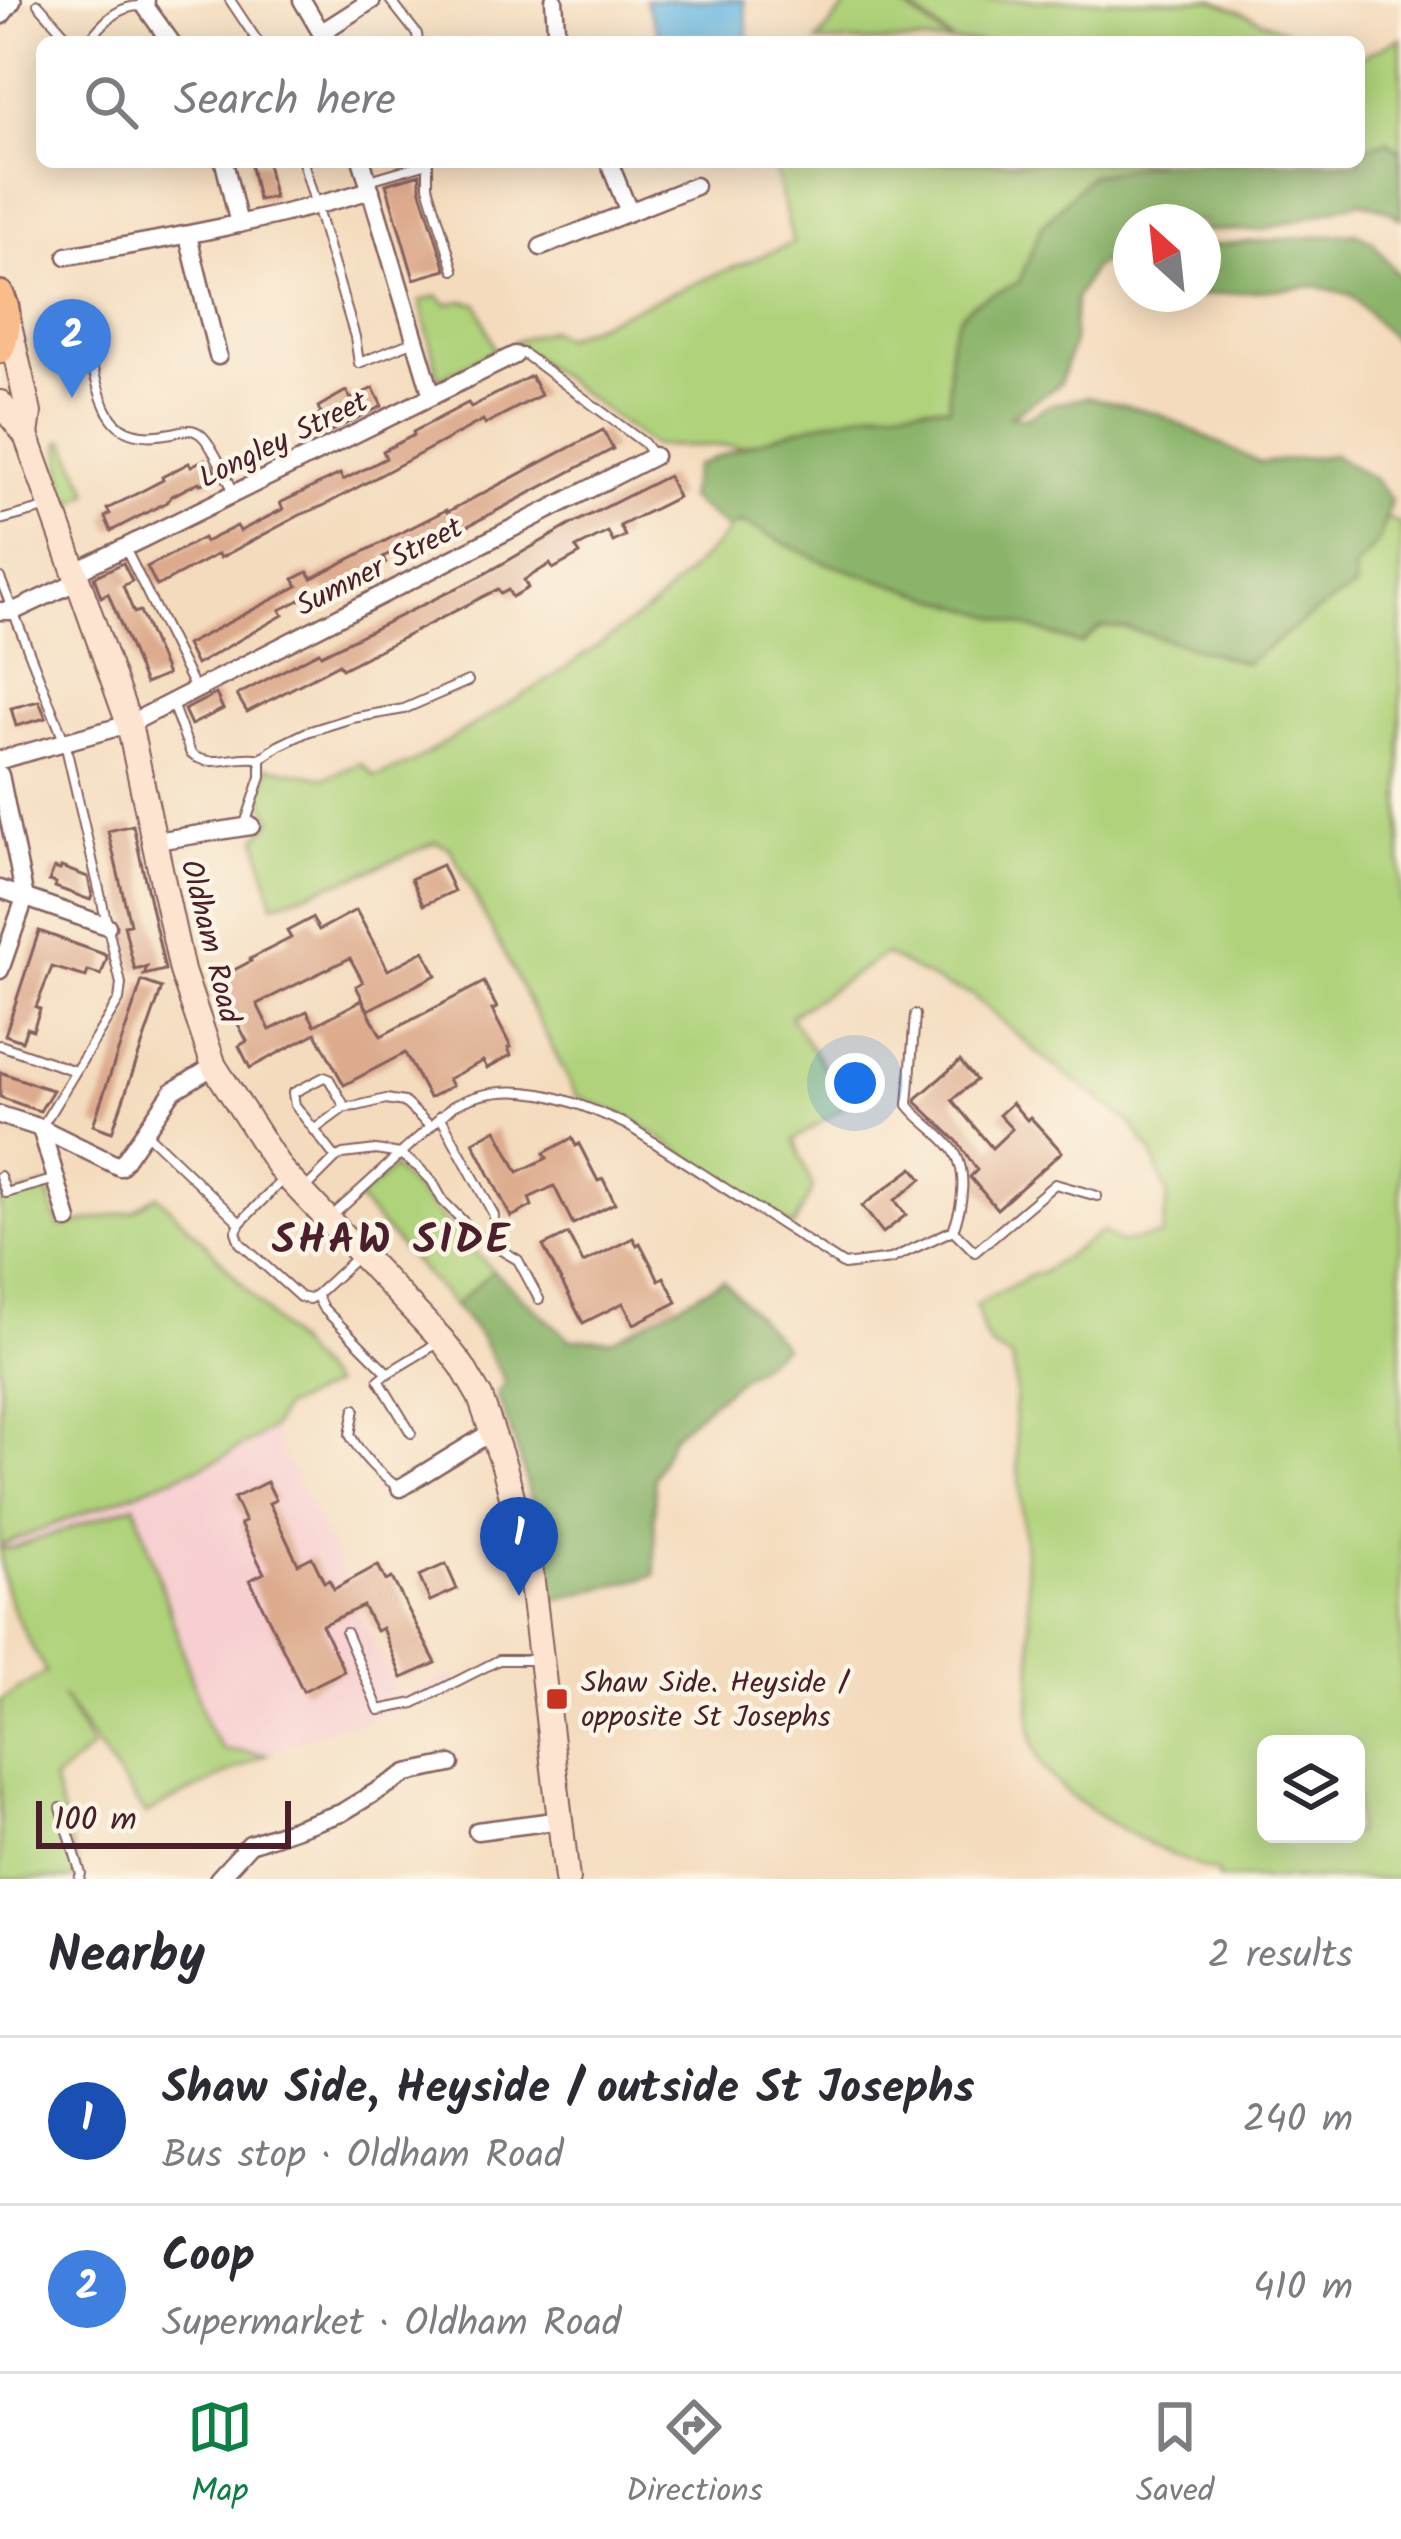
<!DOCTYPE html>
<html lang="en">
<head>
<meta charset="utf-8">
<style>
  body { margin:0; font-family:Kalam,sans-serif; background:#f2f2f3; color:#2b2b33 }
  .controls { position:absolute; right:36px; bottom:36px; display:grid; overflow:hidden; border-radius:18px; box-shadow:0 6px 30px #0003 }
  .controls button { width:108px; height:108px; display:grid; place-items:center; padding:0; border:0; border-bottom:3px solid #e1e1e2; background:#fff; color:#2b2b33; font:60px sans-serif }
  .compass { position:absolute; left:1113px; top:204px; width:108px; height:108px; border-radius:50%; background:#fff; box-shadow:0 6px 30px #0003; rotate:333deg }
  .scale { position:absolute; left:36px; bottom:30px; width:255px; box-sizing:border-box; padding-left:12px; border:6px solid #4a1f2b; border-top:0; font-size:33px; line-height:42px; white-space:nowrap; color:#4a1f2b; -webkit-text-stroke:9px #fcf5e5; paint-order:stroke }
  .you { position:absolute; left:855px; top:1083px; width:42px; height:42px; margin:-30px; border:9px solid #fff; border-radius:50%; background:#1a73e8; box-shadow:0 0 0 18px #1a73e833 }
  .badge { display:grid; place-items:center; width:78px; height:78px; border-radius:50%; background:#0b8043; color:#fff; font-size:39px; font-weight:700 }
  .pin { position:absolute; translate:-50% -99px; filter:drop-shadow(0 3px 6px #0008) }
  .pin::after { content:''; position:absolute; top:63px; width:42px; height:36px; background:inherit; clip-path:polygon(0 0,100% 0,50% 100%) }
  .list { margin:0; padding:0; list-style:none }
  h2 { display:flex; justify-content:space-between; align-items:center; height:156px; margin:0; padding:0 48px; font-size:51px }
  h2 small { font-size:39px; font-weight:400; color:#7c7c81 }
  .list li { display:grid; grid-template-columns:78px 1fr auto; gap:36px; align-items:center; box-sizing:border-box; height:168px; padding:0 48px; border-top:3px solid #e1e1e2 }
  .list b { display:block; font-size:45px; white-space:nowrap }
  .list p { margin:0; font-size:39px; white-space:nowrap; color:#7c7c81 }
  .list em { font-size:39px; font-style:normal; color:#7c7c81 }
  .icon { flex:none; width:66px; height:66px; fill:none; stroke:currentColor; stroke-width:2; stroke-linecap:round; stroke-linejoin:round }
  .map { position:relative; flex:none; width:1401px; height:1879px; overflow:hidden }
  .search { position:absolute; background:#fff; box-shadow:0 6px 30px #0003; left:36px; right:36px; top:36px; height:132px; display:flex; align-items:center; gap:30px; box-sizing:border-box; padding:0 42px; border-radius:18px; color:#7c7c81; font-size:45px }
  .sheet { height:492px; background:#fff }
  nav { display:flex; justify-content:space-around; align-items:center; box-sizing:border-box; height:168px; border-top:3px solid #e1e1e2; background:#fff; font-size:33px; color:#7c7c81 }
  nav a { display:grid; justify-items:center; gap:6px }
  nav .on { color:#0b8043 }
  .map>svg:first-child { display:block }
</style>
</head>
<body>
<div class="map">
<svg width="1401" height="1879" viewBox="0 0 1401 1879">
  <rect width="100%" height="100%" fill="#fcf5e5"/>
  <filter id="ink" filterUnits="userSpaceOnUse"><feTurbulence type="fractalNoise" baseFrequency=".00833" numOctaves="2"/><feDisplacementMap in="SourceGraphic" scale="24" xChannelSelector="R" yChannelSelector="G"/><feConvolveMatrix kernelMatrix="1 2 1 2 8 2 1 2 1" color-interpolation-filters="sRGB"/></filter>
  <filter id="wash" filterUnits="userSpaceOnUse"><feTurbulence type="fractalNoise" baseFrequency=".004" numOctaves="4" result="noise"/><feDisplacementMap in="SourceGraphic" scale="48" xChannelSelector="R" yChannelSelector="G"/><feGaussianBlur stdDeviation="2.7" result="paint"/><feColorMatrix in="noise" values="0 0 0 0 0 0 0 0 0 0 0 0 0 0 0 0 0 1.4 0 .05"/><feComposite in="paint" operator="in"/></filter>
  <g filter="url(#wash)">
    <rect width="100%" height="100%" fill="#f4dbbd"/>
    <polygon fill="#f7cfd0" points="271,1429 336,1557 399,1694 407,1696 453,1674 458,1687 417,1706 355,1725 347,1723 267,1754 145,1814 20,1626 0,1577 0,1546 220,1459"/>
    <g fill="#afd27a" stroke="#7c7852" stroke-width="3" fill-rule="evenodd">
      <polygon points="851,0 896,0 950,42 951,39 901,0 1214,0 1291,33 1301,42 817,42"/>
      <polygon points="1401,38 1401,152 1388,141 1359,148 1359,58"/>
      <polygon points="773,162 1161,162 1091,175 1041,227 1019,282 972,304 950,347 949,408 878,409 743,446 653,446 513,342 549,330 563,338 793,243"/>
      <polygon points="438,296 447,304 463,301 478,304 495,350 439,379 420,301"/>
      <polygon points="65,440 90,493 76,502 65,500 60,442"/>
      <path d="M1386,518L1401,524V1879H1218L1217,1872C1172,1860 1061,1803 1040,1761C1024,1729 1033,1686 1032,1651C1027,1571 1020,1491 1014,1411C1017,1393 1016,1376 1011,1358C978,1341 987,1338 976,1305L1034,1274L1041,1273L1103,1231L1119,1243L1162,1235L1168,1196L1151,1151L1129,1121L1045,1059L971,994L947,987L885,954L790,1016L848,1104L794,1140L813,1188L793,1227L634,1120L577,1096L450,848L436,842L359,875L273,904L257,837L273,820L261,796L268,773L266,767L326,778L361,763L375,777L410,764L553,677L653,607L721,540L733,524L748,525L823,562L1081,644L1101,626L1127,628L1246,663L1320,609L1356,587L1354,569L1379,541ZM1266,1744H1356V1834H1266Z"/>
      <polygon points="393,1168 493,1271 454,1306 358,1200"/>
      <polygon points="46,1186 59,1227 133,1211 157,1195 208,1246 332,1386 283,1408 271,1429 220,1459 0,1546 0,1188 5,1199"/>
      <path d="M135,1505L208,1728L224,1750L267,1754L145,1814L62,1696L92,1748L53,1781L79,1870L74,1879H0V1701L46,1672C24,1632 0,1596 0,1549L14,1548Z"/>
    </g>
    <g fill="#8bb46a" stroke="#6a6a4a" stroke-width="3">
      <path d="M1388,141L1401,152V219L1382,208L1361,202L1263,230L1203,231V222H1131V247L1093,268L1075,299L1073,342L1060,384L1010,416L1026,418L1052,404L1089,397L1157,413L1260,463L1333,455L1375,480L1391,500L1379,541L1354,569L1356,587L1320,609L1246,663L1127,628L1101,627L1081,644L823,562L748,525L740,522L728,529L688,498L695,466C764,437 875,400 949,407C950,375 941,325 973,304C986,295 1004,290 1019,282L1041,227L1091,175L1161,162H1359V148Z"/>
      <path d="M1356,233L1373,242L1401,279V348L1351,295L1316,286L1128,302C1119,288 1121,278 1131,265V294H1203V246Z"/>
      <polygon points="493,1271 570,1339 613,1340 723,1280 784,1346 739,1379 673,1435 654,1477 655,1575 550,1601 540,1534 520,1458 497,1394 505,1382 479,1335 454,1306"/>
    </g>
    <polygon fill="#67b7e2" stroke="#586b86" stroke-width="3" points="645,0 744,0 749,42 662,42"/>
    <g id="blocks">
      <g fill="#ddaa8d">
        <polygon points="250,162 267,162 274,197 258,200"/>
        <polygon points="420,174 420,188 446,270 414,279 386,184"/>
        <polygon points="531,376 541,395 485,424 483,420 323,506 302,514 220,558 218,554 157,586 147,567 203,538 205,542 237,526 240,531 283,509 280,503 340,474 343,480 386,458 383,451 414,435 413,432 468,403 471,407"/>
        <polygon points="373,388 382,406 319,437 310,420 321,414 318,407 346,391 351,399"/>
        <polygon points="603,430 613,449 464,528 462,525 429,541 426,535 383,557 386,563 345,584 326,594 323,588 280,610 283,615 196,665 186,645 298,586 294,579 308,572 312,578 446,510 447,512"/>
        <polygon points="205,459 208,465 211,464 218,477 207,482 200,484 199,482 172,496 167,502 111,531 105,517 110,514 107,509 163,480 162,477 189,463 191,466"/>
        <polygon points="668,476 678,497 620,526 625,536 613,542 608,532 576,548 580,554 553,569 550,564 524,580 528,588 512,597 508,590 501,594 498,589 342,669 339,664 247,712 237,695 307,658 319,652 321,655 481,576 570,525"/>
        <polygon points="123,563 132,581 123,586 134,613 140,611 167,675 145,684 108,593 101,597 94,577"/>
        <polygon points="216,694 223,709 191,725 184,710"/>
        <polygon points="39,701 46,718 16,726 11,708"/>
        <polygon points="133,825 165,970 144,975 147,967 135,970 132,959 124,925 130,924 108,831"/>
        <polygon points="442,865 454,891 423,905 411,879"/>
        <polygon points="61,867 88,877 92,896 90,900 55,887 56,883 49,881 54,868 60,870"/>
        <polygon points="356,910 388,970 424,951 436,975 368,1010 356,986 363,982 350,958 257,1004 270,1030 307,1011 315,1025 362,1000 381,1036 484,982 497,1008 492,1010 511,1047 508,1048 511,1055 487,1068 483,1061 448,1079 452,1086 429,1098 405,1053 344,1085 316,1033 250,1068 239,1046 247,1041 229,1007 222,1011 209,986 217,983 215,980 251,961 250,959 291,938 287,931 312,918 319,930"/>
        <polygon points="39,931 106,955 107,959 101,975 88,971 86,977 52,967 36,1007 40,1009 33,1030 27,1028 22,1041 5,1035"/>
        <polygon points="142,981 162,988 112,1132 93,1125"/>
        <polygon points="960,1061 976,1080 952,1100 992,1148 1012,1129 999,1115 1012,1103 1027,1120 1030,1117 1062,1152 997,1209 970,1177 977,1170 957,1141 916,1102 917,1098"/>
        <polygon points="0,1072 39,1086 53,1090 40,1111 33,1109 0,1097"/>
        <polygon points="496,1129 518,1172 547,1158 544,1153 572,1138 576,1146 579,1144 598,1181 603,1179 615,1203 573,1224 554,1186 529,1198 532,1206 511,1217 473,1142"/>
        <polygon points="913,1168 922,1179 895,1200 906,1215 883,1233 862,1206"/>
        <polygon points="568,1234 583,1263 633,1238 637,1245 640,1243 659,1280 664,1277 677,1302 634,1324 623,1303 583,1323 543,1246"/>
        <polygon points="267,1482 276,1500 269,1503 298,1564 312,1557 324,1582 329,1580 334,1589 378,1565 386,1581 392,1578 436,1663 402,1678 382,1628 376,1631 363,1606 322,1625 344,1671 303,1691 250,1580 264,1573 240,1524 245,1522 234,1498"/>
        <polygon points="446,1564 457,1589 430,1601 419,1576"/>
      </g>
    </g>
  </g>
  <g filter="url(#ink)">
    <use href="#blocks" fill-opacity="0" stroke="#86615e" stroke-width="3"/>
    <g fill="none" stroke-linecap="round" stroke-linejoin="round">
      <g stroke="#86615e" stroke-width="12">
        <g id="service">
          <polyline points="230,0 258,42"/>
          <polyline points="390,0 417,34 418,42"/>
          <polyline points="38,4 72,42"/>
          <path d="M87,42C104,23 116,5 143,6"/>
          <polyline points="303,162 355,337 359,363 415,341"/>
          <polyline points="428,162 428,186 454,270"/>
          <polyline points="369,180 428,163"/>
          <path d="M86,346C104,400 102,447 172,433C182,431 191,427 200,434C212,443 226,477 234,492"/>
          <polyline points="518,354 523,353 644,443 653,455"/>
          <polyline points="0,520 49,507"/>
          <polyline points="125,548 195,689"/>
          <polyline points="0,578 65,743 121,984 119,1000 41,1128"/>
          <path d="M172,704L191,754C212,770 237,753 261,759L278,746L307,732L352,718L404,709L468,681"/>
          <polyline points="244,827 261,777 261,759"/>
          <path d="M915,1015L908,1105C920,1121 937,1130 950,1146C969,1167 963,1206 953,1230"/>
          <polyline points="0,1045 75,1071"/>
          <polyline points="440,1116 494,1215 491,1244"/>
          <polyline points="315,1129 345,1107 357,1106 386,1099 404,1102 429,1125"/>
          <polyline points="146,1133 240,1223"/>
          <polyline points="336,1158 295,1105 293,1093 324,1077 329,1079 345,1107"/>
          <polyline points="0,1176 6,1193 56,1179"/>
          <polyline points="285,1177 240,1223 236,1232 240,1243 300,1297 309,1299 316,1295 355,1259"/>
          <polyline points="303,1191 336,1158 343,1154 376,1150 400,1154 418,1167 432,1181 443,1201 479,1237 518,1260 539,1299"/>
          <path d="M330,1218L453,1106C511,1075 572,1099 627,1125L844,1265L891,1259L953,1230L975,1252L1055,1184L1097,1196"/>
          <polyline points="316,1295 323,1308 388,1373 436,1344"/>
          <polyline points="388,1373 379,1380 411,1433"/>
          <path d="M355,1409L350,1435C363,1458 378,1473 399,1488"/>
          <polyline points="346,1633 379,1710 414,1703 499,1660 535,1660"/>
          <polyline points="61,1808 81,1874 79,1879"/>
        </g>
      </g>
      <g stroke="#86615e" stroke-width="21">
        <g id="minor">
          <polyline points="146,0 145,6 171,42"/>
          <polyline points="302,0 326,41"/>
          <polyline points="554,0 556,29 560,42"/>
          <polyline points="322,32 372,0"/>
          <polyline points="224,162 239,224"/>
          <polyline points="362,162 432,396"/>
          <polyline points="609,162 629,212"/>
          <polyline points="188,236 218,356"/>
          <polyline points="541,247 695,186"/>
          <path d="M67,256C169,239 271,220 371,190"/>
          <polyline points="75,572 515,355"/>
          <polyline points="0,611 14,611 78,581"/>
          <polyline points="0,760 129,724 654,456"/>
          <polyline points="0,775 25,898 0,970"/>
          <polyline points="156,841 251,826"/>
          <polyline points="0,889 107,926"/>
          <polyline points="0,1115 41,1128 120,1167 173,1091 214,1066"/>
          <polyline points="41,1128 68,1220"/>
          <polyline points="400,1488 493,1431"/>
          <polyline points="477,1831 562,1820"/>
          <polyline points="218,1879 250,1844 341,1813 407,1773 451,1764"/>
        </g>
      </g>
      <g stroke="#86615e" stroke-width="26">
        <polyline id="tertiary" points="0,13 10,0"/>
      </g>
      <g stroke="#86615e" stroke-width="28">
        <g id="secondary">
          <polyline points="7,316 29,413 26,435"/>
          <polyline points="0,403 26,435 129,724 182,971 214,1066 281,1170 442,1340 462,1366 480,1397 504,1466 530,1565 567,1879"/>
        </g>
      </g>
      <g stroke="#86615e" stroke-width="32">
        <path id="primary" d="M0,295C9,313 8,330 0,349"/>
      </g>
      <use href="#service" stroke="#fff" stroke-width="8"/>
      <use href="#minor" stroke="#fff" stroke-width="16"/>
      <use href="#tertiary" stroke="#fff" stroke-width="21"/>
      <use href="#secondary" stroke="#fde4d0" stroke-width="24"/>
      <use href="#primary" stroke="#f9bc8a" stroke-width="27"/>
    </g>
  </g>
  <rect fill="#c8321e" stroke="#fcf5e5" stroke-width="4.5" x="545" y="1687" width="24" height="24" rx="6"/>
  <g text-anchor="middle" stroke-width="9" stroke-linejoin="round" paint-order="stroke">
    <g font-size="30" fill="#4a1f2b" stroke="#fcf5e5">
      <text transform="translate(283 439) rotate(-26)" y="10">Longley Street</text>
      <text transform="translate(379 566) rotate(-27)" y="10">Sumner Street</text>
      <text transform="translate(211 941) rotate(76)" y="10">Oldham Road</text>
    </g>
    <g font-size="30" fill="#4a1f2b" stroke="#fcf5e5" text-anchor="start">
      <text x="581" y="1692">Shaw Side. Heyside /<tspan x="581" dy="34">opposite St Josephs</tspan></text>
    </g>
    <g font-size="42" font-weight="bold" letter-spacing="3" fill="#4a1f2b" stroke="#fcf5e5">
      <text x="392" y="1253">SHAW SIDE</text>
    </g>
  </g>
</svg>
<div class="controls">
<button><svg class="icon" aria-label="layers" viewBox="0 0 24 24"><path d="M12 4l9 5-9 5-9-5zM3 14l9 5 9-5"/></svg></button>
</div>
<svg class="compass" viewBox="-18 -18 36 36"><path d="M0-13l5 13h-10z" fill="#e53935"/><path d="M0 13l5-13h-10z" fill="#7c7c81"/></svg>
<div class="scale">100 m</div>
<div class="you"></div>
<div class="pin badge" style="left:519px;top:1596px;background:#1a4fb4">1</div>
<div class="pin badge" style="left:72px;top:398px;background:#3f7fe0">2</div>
<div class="search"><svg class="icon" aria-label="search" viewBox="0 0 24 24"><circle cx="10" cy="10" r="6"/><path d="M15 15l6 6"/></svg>Search here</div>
</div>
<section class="sheet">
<h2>Nearby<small>2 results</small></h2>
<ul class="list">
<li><span class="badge" style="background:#1a4fb4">1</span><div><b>Shaw Side, Heyside / outside St Josephs</b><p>Bus stop · Oldham Road</p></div><em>240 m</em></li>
<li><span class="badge" style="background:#3f7fe0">2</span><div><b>Coop</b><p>Supermarket · Oldham Road</p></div><em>410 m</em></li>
</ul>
</section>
<nav>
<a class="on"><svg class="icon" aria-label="map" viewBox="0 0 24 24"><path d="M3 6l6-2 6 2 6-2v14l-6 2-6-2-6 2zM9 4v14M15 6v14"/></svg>Map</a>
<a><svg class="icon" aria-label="directions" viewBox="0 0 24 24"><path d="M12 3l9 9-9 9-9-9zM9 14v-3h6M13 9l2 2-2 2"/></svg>Directions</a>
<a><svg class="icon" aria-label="saved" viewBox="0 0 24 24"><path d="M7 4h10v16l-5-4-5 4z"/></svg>Saved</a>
</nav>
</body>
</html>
